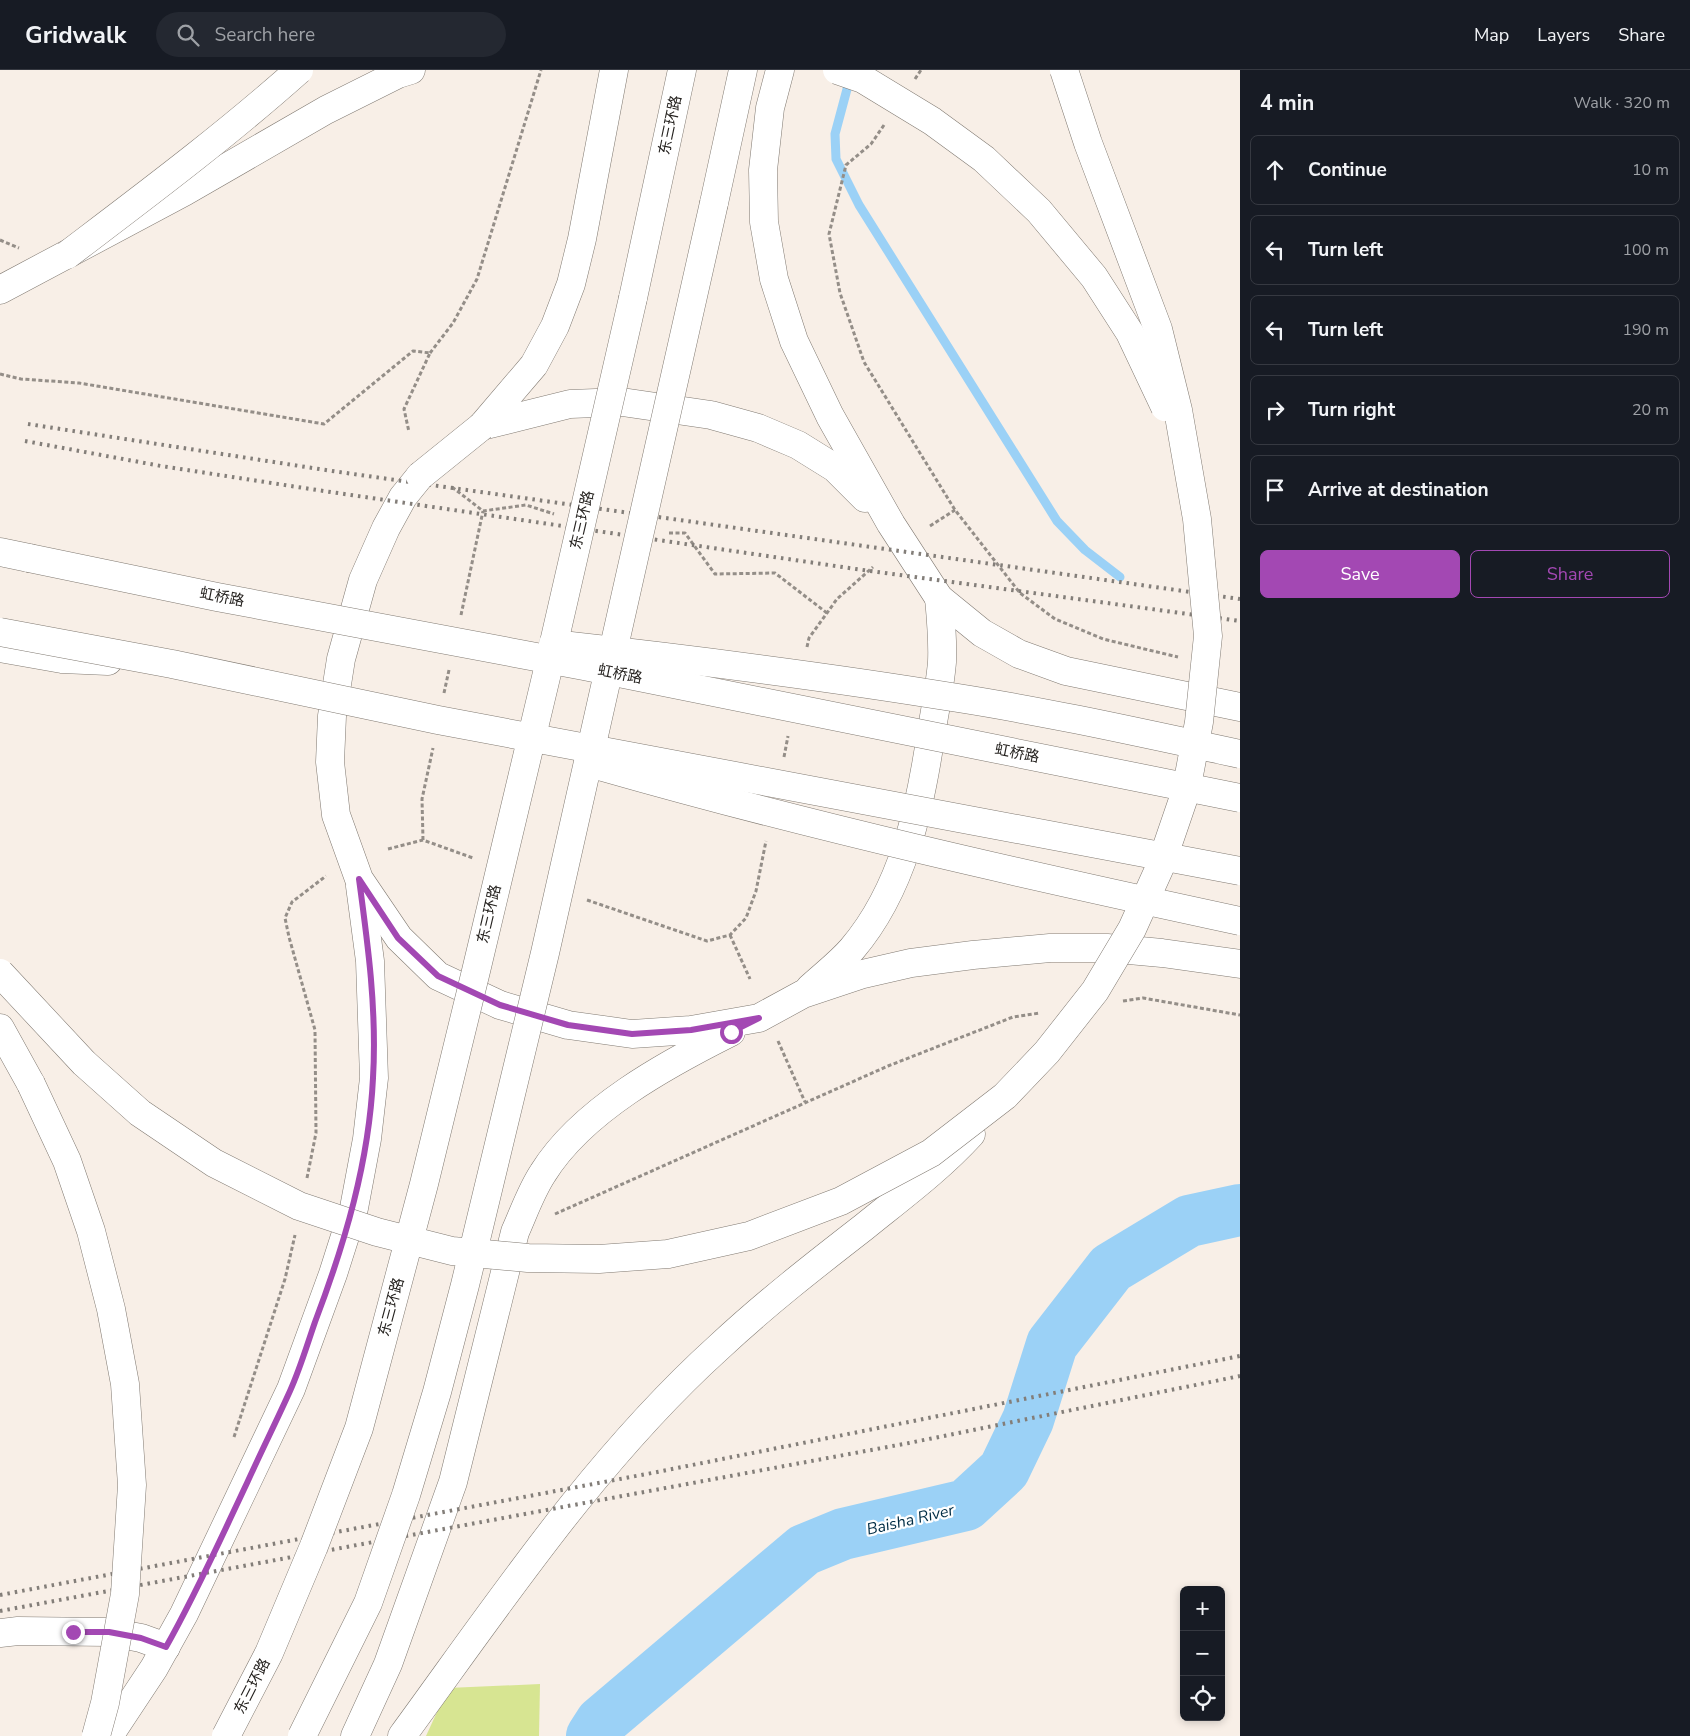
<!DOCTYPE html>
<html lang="en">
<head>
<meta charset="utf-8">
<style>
  body { margin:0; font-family:"Nunito Sans","Noto Sans SC",sans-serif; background:#242831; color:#f1f3f6 }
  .controls { position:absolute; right:15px; bottom:15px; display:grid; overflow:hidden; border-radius:8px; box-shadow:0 2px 8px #0003 }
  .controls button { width:45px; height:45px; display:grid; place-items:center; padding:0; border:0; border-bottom:1px solid #363941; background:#171b24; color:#f1f3f6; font:25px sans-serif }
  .stop { position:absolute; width:15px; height:15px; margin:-11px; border:4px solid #a348b3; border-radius:50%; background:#fff }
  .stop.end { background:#a348b3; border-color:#fff; box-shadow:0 1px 5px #0008 }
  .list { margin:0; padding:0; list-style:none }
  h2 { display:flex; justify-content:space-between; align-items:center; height:65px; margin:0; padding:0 20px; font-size:21px }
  h2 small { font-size:16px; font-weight:400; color:#9ea1a6 }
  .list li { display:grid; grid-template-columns:32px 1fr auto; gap:15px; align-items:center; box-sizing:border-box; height:70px; margin:0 10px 10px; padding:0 10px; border:1px solid #363941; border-radius:8px }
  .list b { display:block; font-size:19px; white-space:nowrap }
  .list em { font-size:16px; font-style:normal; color:#9ea1a6 }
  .actions { display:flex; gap:10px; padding:15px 20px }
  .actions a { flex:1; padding:11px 0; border:1px solid #a348b3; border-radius:8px; text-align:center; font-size:18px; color:#a348b3 }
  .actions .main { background:#a348b3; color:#fff }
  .icon { flex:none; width:28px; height:28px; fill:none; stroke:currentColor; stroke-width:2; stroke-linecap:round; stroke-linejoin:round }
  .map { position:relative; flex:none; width:1240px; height:1666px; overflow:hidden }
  header { display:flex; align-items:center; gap:30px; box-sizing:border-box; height:70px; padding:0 25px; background:#171b24; border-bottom:1px solid #363941 }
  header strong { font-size:24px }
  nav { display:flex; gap:28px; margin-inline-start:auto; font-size:18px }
  .search { width:350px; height:45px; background:#242831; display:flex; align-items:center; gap:12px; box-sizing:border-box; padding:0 18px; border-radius:28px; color:#9ea1a6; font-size:19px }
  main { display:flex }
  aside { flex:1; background:#171b24 }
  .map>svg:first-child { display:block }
</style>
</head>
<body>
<header>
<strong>Gridwalk</strong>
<div class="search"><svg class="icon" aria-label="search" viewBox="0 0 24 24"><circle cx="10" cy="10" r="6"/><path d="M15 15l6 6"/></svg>Search here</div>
<nav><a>Map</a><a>Layers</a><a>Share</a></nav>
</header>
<main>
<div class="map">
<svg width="1240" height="1666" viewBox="0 0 1240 1666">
  <rect width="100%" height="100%" fill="#f8efe7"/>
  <polygon fill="#d7e592" points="540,1614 539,1666 426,1666 448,1618"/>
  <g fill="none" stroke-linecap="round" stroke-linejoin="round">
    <polyline stroke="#9bd1f6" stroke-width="9" points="850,8 835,64 836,89 859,135 1057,451 1085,480 1120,507"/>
    <polyline stroke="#9bd1f6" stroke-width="52" points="592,1666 601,1652 804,1480 843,1464 966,1435 1004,1400 1028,1350 1052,1274 1111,1198 1189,1151 1240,1140"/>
    <g stroke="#817a72" stroke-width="29">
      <polyline id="street" points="0,1563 18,1561 109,1562 141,1568 166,1577"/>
    </g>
    <g stroke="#817a72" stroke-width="29">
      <g id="secondary">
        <polyline points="780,0 770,38 763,100 764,152 774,209 794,271 830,346 891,454 939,528 982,563 1019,584 1066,601 1240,637"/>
        <polyline points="482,356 570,334 622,332 711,345 758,358 798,375 835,398 865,428"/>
        <polyline points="482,356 534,295 555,256 571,214 582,169 614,0"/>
        <polyline points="420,406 403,427 386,458 363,510 341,589 332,646 330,692 336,745 359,809 399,868 438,906 500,935 568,955 632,964 691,960 759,948 803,924 863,904 911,893 973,885 1050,878 1107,878 1162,883 1240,894"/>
        <path d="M810,918C824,905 840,893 852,879C903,819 920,739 931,664C935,640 940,616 942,592C943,571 941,549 939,528"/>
        <polyline points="109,1666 154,1598 184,1544 291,1319 333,1204 354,1138 367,1069 374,1008 370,891 360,816"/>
        <path d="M355,1666L388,1594L453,1412L515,1162C524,1142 531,1121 543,1103C582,1040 667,994 731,962"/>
      </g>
    </g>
    <g stroke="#817a72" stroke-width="29">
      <g id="highway">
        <polyline points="714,133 743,0"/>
        <polyline points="0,220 184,122 326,40 398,4 411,0"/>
        <polyline points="633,228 682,0"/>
        <polyline points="0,482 29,488"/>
        <polyline points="0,578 62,589 108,591"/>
        <polyline points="0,958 31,1014"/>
        <path d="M402,1666C500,1532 595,1389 719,1277C765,1234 815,1195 864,1157C901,1127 939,1099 971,1064"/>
      </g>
    </g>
    <g stroke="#948e88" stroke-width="3" stroke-dasharray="4 2.5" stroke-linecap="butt">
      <polyline points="915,9 921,0"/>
      <polyline points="884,55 871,74 846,95 829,164 840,223 864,292 955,440 1020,523 1055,549 1103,569 1178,587"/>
      <polyline points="0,170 19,178"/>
      <polyline points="430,283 453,253 477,209 541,0"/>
      <polyline points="0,304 21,309 79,313 324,354 413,281 430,283 404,339 409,362"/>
      <polyline points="452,417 483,441 526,435 554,444"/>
      <polyline points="930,456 955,440"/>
      <polyline points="669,463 685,463 715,504 775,503 827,543"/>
      <polyline points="461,545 483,441"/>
      <polyline points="807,577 809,568 837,529 873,497"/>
      <polyline points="444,623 449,600"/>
      <polyline points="784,687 788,666"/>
      <polyline points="423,770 422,729 433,678"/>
      <polyline points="388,779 423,770 473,788"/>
      <polyline points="587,830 707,871 730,865 746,848 756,821 766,771"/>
      <polyline points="730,865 750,909"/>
      <polyline points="1123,931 1143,928 1240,945"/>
      <polyline points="778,971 805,1032"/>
      <polyline points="307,1108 316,1063 315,960 289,867 285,848 292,832 326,806"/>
      <polyline points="555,1144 888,996 1013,947 1040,943"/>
      <polyline points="234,1367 285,1209 295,1165"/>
    </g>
    <use href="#street" stroke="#fff" stroke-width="28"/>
    <use href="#secondary" stroke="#fff" stroke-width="28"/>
    <use href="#highway" stroke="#fff" stroke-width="28"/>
    <g stroke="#837e79" stroke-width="4" stroke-dasharray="2.5 5" stroke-linecap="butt">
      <polyline points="28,354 332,401 1240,529"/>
      <polyline points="25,371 161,396 317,420 856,499 1240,551"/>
      <polyline points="0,1525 652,1403 1240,1286"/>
      <polyline points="0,1541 909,1373 1240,1306"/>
    </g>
    <g stroke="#817a72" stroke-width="29" stroke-linecap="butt">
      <polyline id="secondary-bridge" points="420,406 482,356"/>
    </g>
    <g stroke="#817a72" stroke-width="29" stroke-linecap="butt">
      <g id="highway-bridge">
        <polyline points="837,0 863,9 932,51 984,89 1039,141 1094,207 1130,263 1165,337"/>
        <path d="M67,185C146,125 225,66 299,0"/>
        <polyline points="29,488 217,527 584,596 1240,728"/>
        <polyline points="0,562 172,594 438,650 1240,801"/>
        <path d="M553,574C688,589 824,606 958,628C1053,643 1146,664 1240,684"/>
        <path d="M603,697C813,757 1026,805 1240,851"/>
        <polyline points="0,903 84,993 140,1043 214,1093 299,1136 377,1162 452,1181 528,1188 599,1189 668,1184 749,1166 841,1131 931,1083 1005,1026 1047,982 1095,921 1132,859 1160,797 1186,721 1199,652 1208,566 1197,449 1178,340 1158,259 1088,73 1064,0"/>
        <polyline points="31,1014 67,1091 91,1161 111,1239 125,1314 132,1415 125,1524 105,1633 96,1666"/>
        <polyline points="226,1666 269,1583 314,1476 359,1358 424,1114 476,901 547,603 633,228"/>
        <polyline points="302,1666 368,1533 406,1425 437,1322 465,1215 545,883 714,133"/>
      </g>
    </g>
    <use href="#secondary-bridge" stroke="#fff" stroke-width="28"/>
    <use href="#highway-bridge" stroke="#fff" stroke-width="28"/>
  </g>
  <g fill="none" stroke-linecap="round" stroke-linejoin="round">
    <path stroke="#a348b3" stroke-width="6" d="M73,1562H109L141,1568L166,1577C196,1524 221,1468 247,1413C261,1382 276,1352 290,1321C300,1299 307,1275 315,1252C345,1173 369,1092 373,1008C377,941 368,875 359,809L398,868L438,906L500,935L568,955L632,964L691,960L759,948L731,962"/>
  </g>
  <g text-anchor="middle" stroke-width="4.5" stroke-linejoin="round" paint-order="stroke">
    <g font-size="15" fill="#262320" stroke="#fff">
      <text transform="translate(670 55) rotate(-78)" y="5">东三环路</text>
      <text transform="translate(582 450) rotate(-77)" y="5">东三环路</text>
      <text transform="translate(222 527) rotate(11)" y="5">虹桥路</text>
      <text transform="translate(620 604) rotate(11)" y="5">虹桥路</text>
      <text transform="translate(1017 683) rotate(11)" y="5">虹桥路</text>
      <text transform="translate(489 844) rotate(-77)" y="5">东三环路</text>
      <text transform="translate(391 1237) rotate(-75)" y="5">东三环路</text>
      <text transform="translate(252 1616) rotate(-63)" y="5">东三环路</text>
    </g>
    <g font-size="16" font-style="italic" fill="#012d45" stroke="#fff">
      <text transform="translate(910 1449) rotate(-13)" y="6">Baisha River</text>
    </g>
  </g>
</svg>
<div class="controls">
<button>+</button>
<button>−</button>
<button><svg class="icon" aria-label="locate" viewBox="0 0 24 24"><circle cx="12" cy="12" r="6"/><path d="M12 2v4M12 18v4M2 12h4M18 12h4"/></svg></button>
</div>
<div class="stop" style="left:731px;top:962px"></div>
<div class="stop end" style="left:73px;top:1562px"></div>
</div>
<aside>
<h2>4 min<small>Walk · 320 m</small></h2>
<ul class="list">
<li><svg class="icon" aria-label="ahead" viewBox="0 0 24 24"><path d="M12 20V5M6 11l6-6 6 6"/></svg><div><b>Continue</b></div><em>10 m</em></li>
<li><svg class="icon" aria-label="left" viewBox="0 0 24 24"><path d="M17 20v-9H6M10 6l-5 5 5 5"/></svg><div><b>Turn left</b></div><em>100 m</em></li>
<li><svg class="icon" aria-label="left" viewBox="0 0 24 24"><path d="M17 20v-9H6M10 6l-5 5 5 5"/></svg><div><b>Turn left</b></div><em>190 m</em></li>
<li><svg class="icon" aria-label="right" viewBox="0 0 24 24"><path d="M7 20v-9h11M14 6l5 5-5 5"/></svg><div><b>Turn right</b></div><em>20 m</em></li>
<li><svg class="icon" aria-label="arrive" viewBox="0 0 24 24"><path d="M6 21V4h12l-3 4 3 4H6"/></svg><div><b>Arrive at destination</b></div></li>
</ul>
<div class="actions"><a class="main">Save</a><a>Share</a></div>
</aside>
</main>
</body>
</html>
